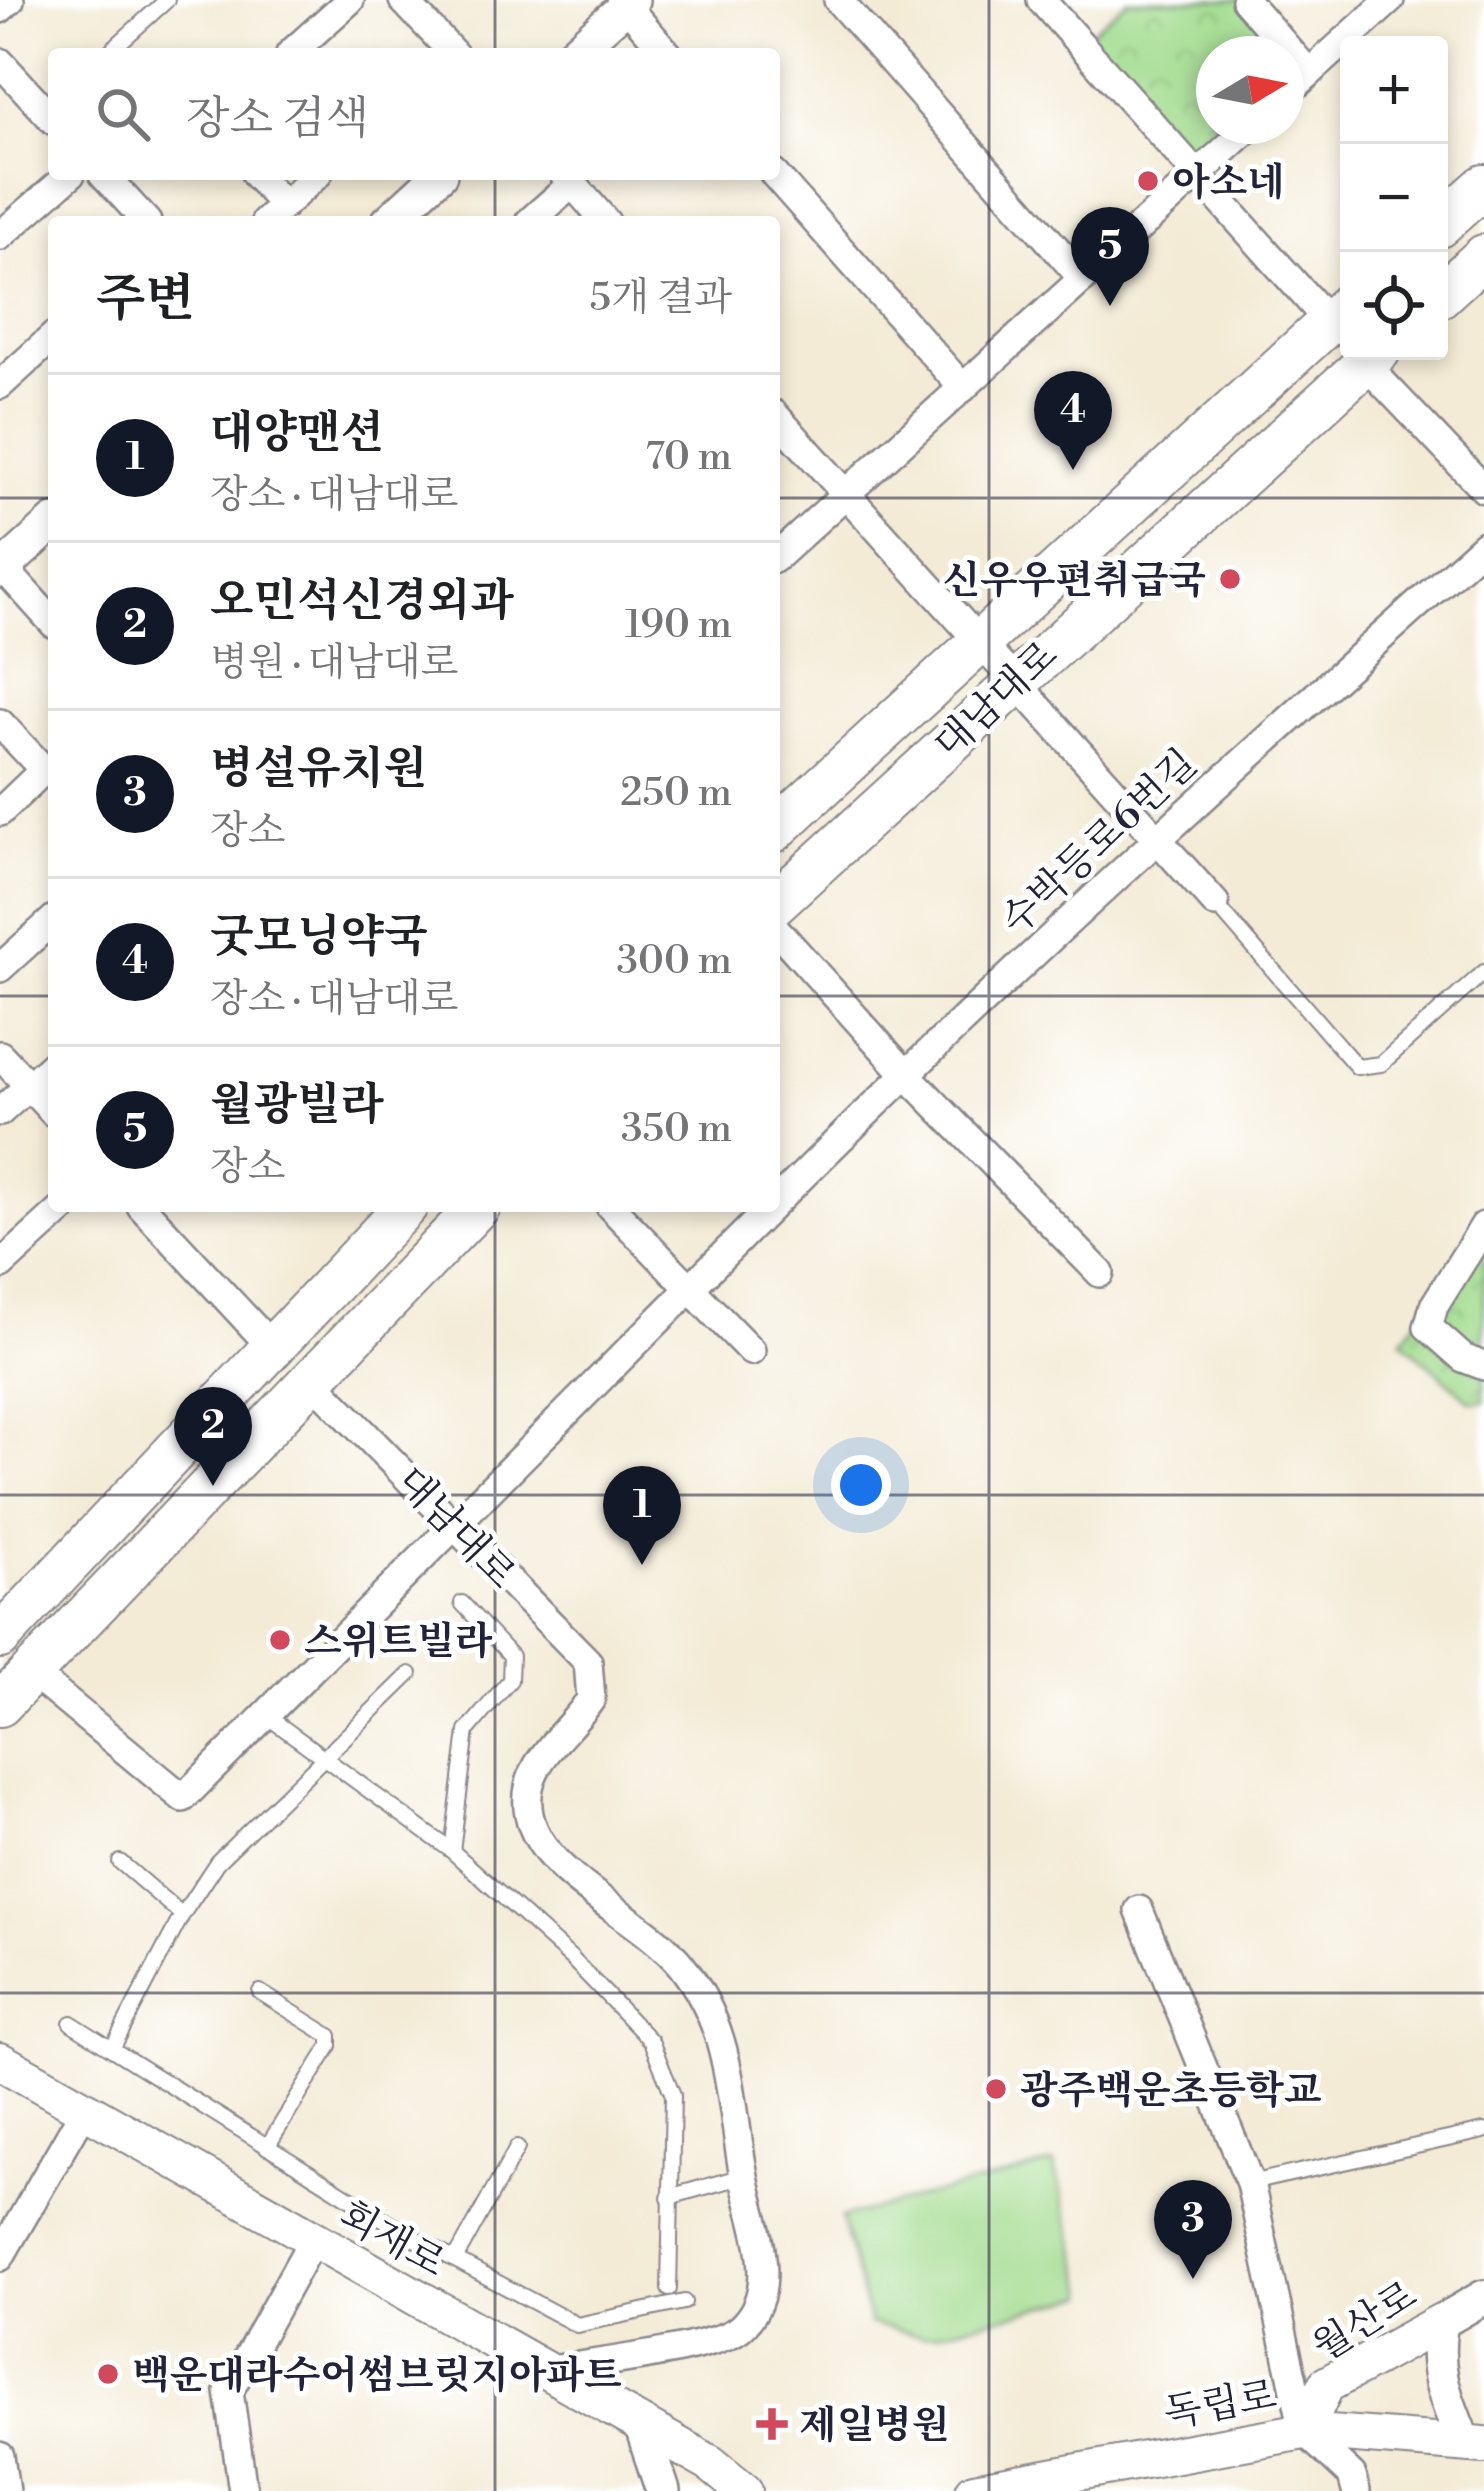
<!DOCTYPE html>
<html lang="ko">
<head>
<meta charset="utf-8">
<style>
  body { margin:0; font-family:"Libre Bodoni","Noto Serif KR",serif; background:#f6f6f6; color:#202124 }
  .controls { position:absolute; right:36px; top:36px; display:grid; overflow:hidden; border-radius:12px; box-shadow:0 6px 18px #0003 }
  .controls button { width:108px; height:108px; display:grid; place-items:center; padding:0; border:0; border-bottom:3px solid #e0e0e0; background:#fff; color:#202124; font:60px sans-serif }
  .compass { position:absolute; left:1196px; top:36px; width:108px; height:108px; border-radius:50%; background:#fff; box-shadow:0 6px 18px #0003; rotate:80deg }
  .you { position:absolute; left:861px; top:1485px; width:42px; height:42px; margin:-30px; border:9px solid #fff; border-radius:50%; background:#1a73e8; box-shadow:0 0 0 18px #1a73e833 }
  .badge { display:grid; place-items:center; width:78px; height:78px; border-radius:50%; background:#111827; color:#fff; font-size:39px; font-weight:700 }
  .pin { position:absolute; translate:-50% -99px; filter:drop-shadow(0 3px 6px #0008) }
  .pin::after { content:''; position:absolute; top:63px; width:42px; height:36px; background:inherit; clip-path:polygon(0 0,100% 0,50% 100%) }
  .list { margin:0; padding:0; list-style:none }
  h2 { display:flex; justify-content:space-between; align-items:center; height:156px; margin:0; padding:0 48px; font-size:51px }
  h2 small { font-size:39px; font-weight:400; color:#757577 }
  .list li { display:grid; grid-template-columns:78px 1fr auto; gap:36px; align-items:center; box-sizing:border-box; height:168px; padding:0 48px; border-top:3px solid #e0e0e0 }
  .list b { display:block; font-size:45px; white-space:nowrap }
  .list p { margin:0; font-size:39px; white-space:nowrap; color:#757577 }
  .list em { font-size:39px; font-style:normal; color:#757577 }
  .icon { flex:none; width:66px; height:66px; fill:none; stroke:currentColor; stroke-width:2; stroke-linecap:round; stroke-linejoin:round }
  .map { position:relative; flex:none; width:1484px; height:2491px; overflow:hidden }
  .search { position:absolute; background:#fff; box-shadow:0 6px 18px #0003; left:48px; top:48px; width:732px; height:132px; display:flex; align-items:center; gap:30px; box-sizing:border-box; padding:0 42px; border-radius:12px; color:#757577; font-size:45px }
  .panel { position:absolute; background:#fff; box-shadow:0 6px 18px #0003; left:48px; top:216px; width:732px; height:996px; border-radius:12px }
  .map>svg:first-child { display:block }
</style>
</head>
<body>
<div class="map">
<svg width="1484" height="2491" viewBox="0 0 1484 2491">
  <defs>
    <pattern id="park-crowns" width="20" height="18" patternUnits="userSpaceOnUse" patternTransform="scale(3)"><rect width="20" height="18" fill="#a2dc8e"/><path d="M2 6a3 3 0 1 1 6 0M12 15a3 3 0 1 1 6 0" fill="none" stroke="#8bbc7b"/></pattern>
  </defs>
  <rect width="100%" height="100%" fill="#fff"/>
  <filter id="ink" filterUnits="userSpaceOnUse"><feTurbulence type="fractalNoise" baseFrequency=".00833" numOctaves="2"/><feDisplacementMap in="SourceGraphic" scale="24" xChannelSelector="R" yChannelSelector="G"/><feConvolveMatrix kernelMatrix="1 2 1 2 8 2 1 2 1" color-interpolation-filters="sRGB"/></filter>
  <filter id="wash" filterUnits="userSpaceOnUse"><feTurbulence type="fractalNoise" baseFrequency=".004" numOctaves="4" result="noise"/><feDisplacementMap in="SourceGraphic" scale="48" xChannelSelector="R" yChannelSelector="G"/><feGaussianBlur stdDeviation="2.7" result="paint"/><feColorMatrix in="noise" values="0 0 0 0 0 0 0 0 0 0 0 0 0 0 0 0 0 1.4 0 .05"/><feComposite in="paint" operator="in"/></filter>
  <g filter="url(#wash)">
    <rect width="100%" height="100%" fill="#f3ebd5"/>
    <g fill="url(#park-crowns)" stroke="#627f64" stroke-width="3">
      <polygon points="1128,0 1245,0 1309,73 1286,94 1286,54 1214,54 1214,126 1251,126 1197,174 1079,42"/>
      <polygon points="1484,1226 1484,1401 1471,1402 1402,1340"/>
    </g>
    <polygon fill="#a2dc8e" stroke="#627f64" stroke-width="3" points="1054,2163 1088,2295 924,2336 870,2324 841,2218"/>
  </g>
  <g filter="url(#ink)">
    <g fill="none" stroke-linecap="round" stroke-linejoin="round">
      <g stroke="#8a8688" stroke-width="18">
        <g id="service">
          <polyline points="107,54 167,0"/>
          <polyline points="1215,903 1357,1067 1381,1064 1484,972"/>
          <polyline points="410,1674 217,1862 182,1915 112,2049 412,2237 577,2325 684,2302"/>
          <polyline points="264,1714 452,1851 571,1958 651,2041 673,2095 669,2289"/>
          <polyline points="452,1851 467,1731 510,1680 511,1656 462,1603"/>
          <polyline points="120,1862 182,1915"/>
          <polyline points="260,1992 330,2036 330,2046 267,2147"/>
          <polyline points="71,2023 112,2049"/>
          <polyline points="1250,2183 1484,2131"/>
          <polyline points="669,2197 744,2176"/>
          <polyline points="456,2258 517,2148"/>
        </g>
      </g>
      <g stroke="#8a8688" stroke-width="32">
        <g id="minor">
          <polyline points="403,0 454,54"/>
          <polyline points="621,0 668,54"/>
          <polyline points="838,0 1083,279"/>
          <polyline points="1041,0 1329,322"/>
          <polyline points="1245,0 1309,73"/>
          <polyline points="0,9 10,0"/>
          <polyline points="290,54 350,0"/>
          <polyline points="0,62 54,121"/>
          <polyline points="1286,94 1390,0"/>
          <polyline points="103,174 147,222"/>
          <polyline points="255,174 284,205"/>
          <polyline points="564,174 606,222"/>
          <polyline points="774,174 963,388"/>
          <polyline points="265,222 318,174"/>
          <polyline points="529,222 572,184"/>
          <polyline points="0,236 71,174"/>
          <polyline points="1365,364 1484,489"/>
          <polyline points="0,385 54,336"/>
          <polyline points="774,414 1215,903"/>
          <polyline points="774,559 1251,126"/>
          <polyline points="0,564 54,624"/>
          <polyline points="0,723 44,770 0,812"/>
          <polyline points="774,927 905,1073 1100,1273"/>
          <polyline points="0,968 54,919"/>
          <polyline points="0,1055 54,1113"/>
          <polyline points="0,1112 54,1063"/>
          <path d="M774,1204C1003,975 1244,760 1484,545"/>
          <polyline points="141,1206 274,1349"/>
          <polyline points="610,1206 751,1351"/>
          <polyline points="1484,1226 1434,1306 1428,1327 1463,1358 1484,1366"/>
          <polyline points="0,1266 66,1206"/>
          <path d="M311,1379L588,1662L591,1699C567,1736 519,1763 529,1814C541,1877 640,1915 681,1965C735,2033 729,2103 745,2181C754,2226 783,2290 740,2328C715,2350 585,2364 546,2371"/>
          <polyline points="31,1672 183,1798 772,1206"/>
          <polyline points="1139,1910 1250,2183 1304,2431 1352,2476 1356,2491"/>
          <polyline points="0,2257 86,2107"/>
          <polyline points="0,2456 5,2491"/>
          <polyline points="243,2491 229,2391 312,2241"/>
        </g>
      </g>
      <g stroke="#8a8688" stroke-width="38">
        <g id="tertiary">
          <polyline points="572,54 632,0"/>
          <polyline points="388,222 440,174"/>
          <polyline points="0,571 54,522"/>
          <polyline points="641,2425 663,2491"/>
          <path d="M1464,2443C1446,2399 1432,2370 1441,2322L1484,2297"/>
        </g>
      </g>
      <g stroke="#8a8688" stroke-width="40">
        <g id="secondary">
          <polyline points="0,2061 711,2464 744,2491"/>
          <polyline points="1304,2431 1326,2385 1441,2322"/>
          <polyline points="974,2491 1304,2431 1484,2445"/>
        </g>
      </g>
      <g stroke="#8a8688" stroke-width="46">
        <g id="primary">
          <polyline points="1439,226 1484,186"/>
          <polyline points="1439,297 1484,256"/>
          <polyline points="774,831 1349,304"/>
          <polyline points="774,904 1379,351"/>
          <polyline points="0,1637 406,1206"/>
          <polyline points="0,1705 479,1206"/>
        </g>
      </g>
      <use href="#service" stroke="#fff" stroke-width="14"/>
      <use href="#minor" stroke="#fff" stroke-width="27"/>
      <use href="#tertiary" stroke="#fff" stroke-width="33"/>
      <use href="#secondary" stroke="#fff" stroke-width="36"/>
      <use href="#primary" stroke="#fff" stroke-width="42"/>
    </g>
  </g>
  <path fill="none" stroke="#22223b" stroke-width="3" stroke-opacity="0.55" d="M495,0V54M989,0V2491M495,174V222M0,498H54M774,498H1484M0,996H54M774,996H1484M495,1206V2491M0,1495H1484M0,1993H1484"/>
  <g fill="#d1495b" stroke="#fff" stroke-width="4.5">
    <circle cx="1148" cy="181" r="12"/>
    <circle cx="1230" cy="579" r="12"/>
    <circle cx="280" cy="1640" r="12"/>
    <circle cx="996" cy="2089" r="12"/>
    <circle cx="108" cy="2374" r="12"/>
    <path d="M766 2406h12v12h12v12h-12v12h-12v-12h-12v-12h12z"/>
  </g>
  <g text-anchor="middle" stroke-width="10" stroke-linejoin="round" paint-order="stroke">
    <g font-size="39" font-weight="bold" fill="#22223b" stroke="#fff" text-anchor="start">
      <text x="1172" y="195">아소네</text>
      <text x="1206" y="593" text-anchor="end">신우우편취급국</text>
      <text x="304" y="1654">스위트빌라</text>
      <text x="1020" y="2103">광주백운초등학교</text>
      <text x="132" y="2388">백운대라수어썸브릿지아파트</text>
      <text x="799" y="2438">제일병원</text>
    </g>
    <g font-size="39" fill="#22223b" stroke="#fff">
      <text transform="translate(995 699) rotate(-43)" y="14">대남대로</text>
      <text transform="translate(1098 841) rotate(-43)" y="14">수박등로6번길</text>
      <text transform="translate(457 1527) rotate(46)" y="14">대남대로</text>
      <text transform="translate(393 2238) rotate(29)" y="14">회재로</text>
      <text transform="translate(1364 2320) rotate(-32)" y="14">월산로</text>
      <text transform="translate(1220 2403) rotate(-10)" y="14">독립로</text>
    </g>
  </g>
</svg>
<div class="controls">
<button>+</button>
<button>−</button>
<button><svg class="icon" aria-label="locate" viewBox="0 0 24 24"><circle cx="12" cy="12" r="6"/><path d="M12 2v4M12 18v4M2 12h4M18 12h4"/></svg></button>
</div>
<svg class="compass" viewBox="-18 -18 36 36"><path d="M0-13l5 13h-10z" fill="#e53935"/><path d="M0 13l5-13h-10z" fill="#757577"/></svg>
<div class="you"></div>
<div class="pin badge" style="left:642px;top:1565px">1</div>
<div class="pin badge" style="left:213px;top:1486px">2</div>
<div class="pin badge" style="left:1193px;top:2279px">3</div>
<div class="pin badge" style="left:1073px;top:470px">4</div>
<div class="pin badge" style="left:1110px;top:306px">5</div>
<div class="search"><svg class="icon" aria-label="search" viewBox="0 0 24 24"><circle cx="10" cy="10" r="6"/><path d="M15 15l6 6"/></svg>장소 검색</div>
<section class="panel">
<h2>주변<small>5개 결과</small></h2>
<ul class="list">
<li><span class="badge">1</span><div><b>대양맨션</b><p>장소 · 대남대로</p></div><em>70 m</em></li>
<li><span class="badge">2</span><div><b>오민석신경외과</b><p>병원 · 대남대로</p></div><em>190 m</em></li>
<li><span class="badge">3</span><div><b>병설유치원</b><p>장소</p></div><em>250 m</em></li>
<li><span class="badge">4</span><div><b>굿모닝약국</b><p>장소 · 대남대로</p></div><em>300 m</em></li>
<li><span class="badge">5</span><div><b>월광빌라</b><p>장소</p></div><em>350 m</em></li>
</ul>
</section>
</div>
</body>
</html>
